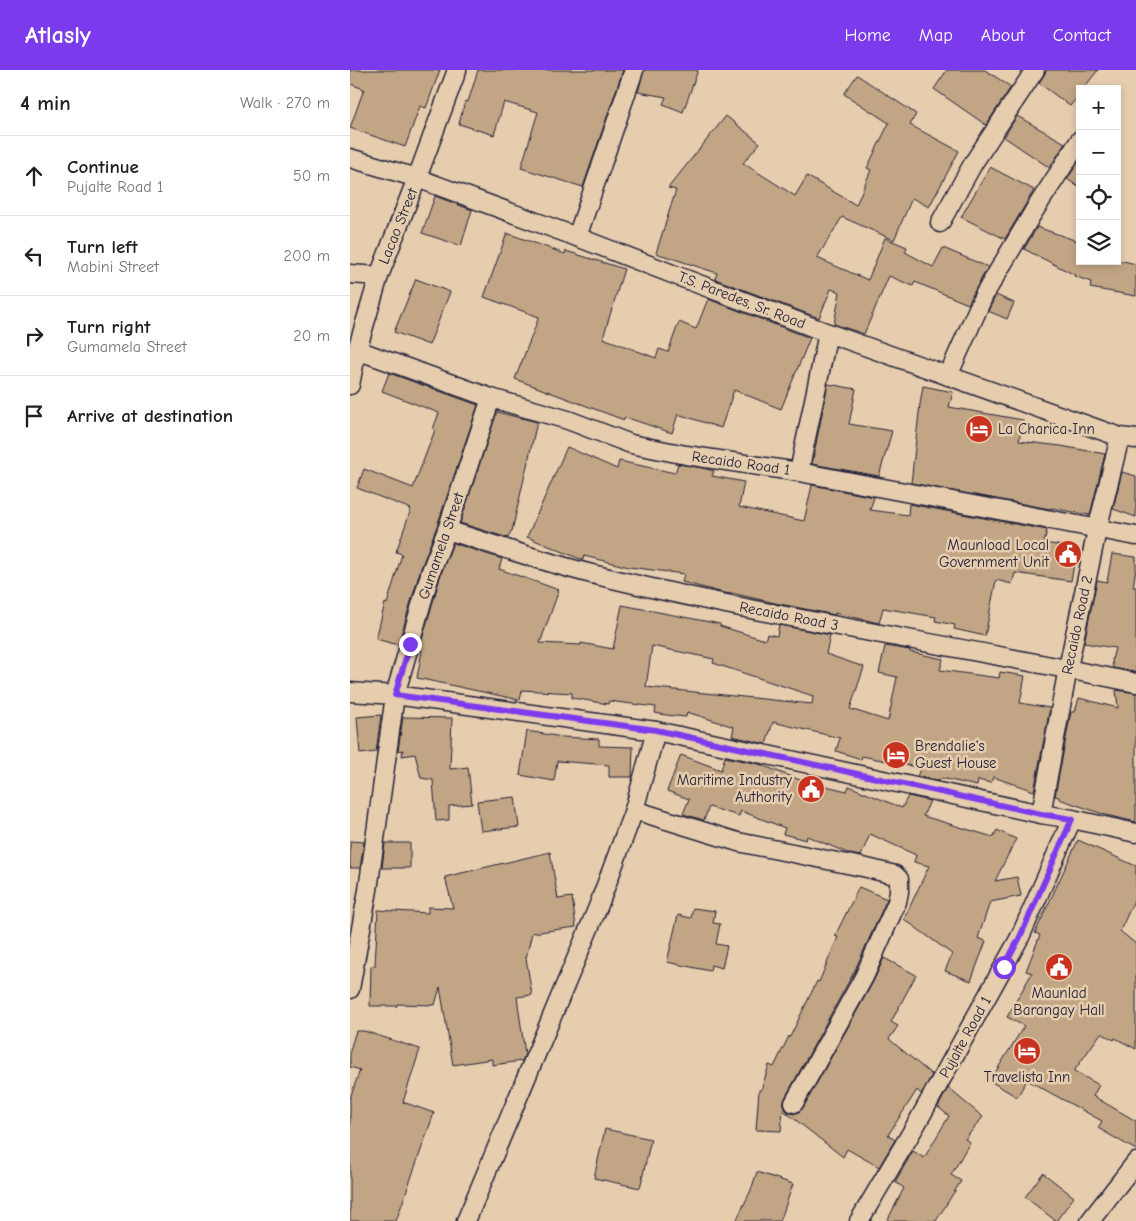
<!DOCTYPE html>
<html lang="en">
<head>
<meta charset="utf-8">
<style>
  body { margin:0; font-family:"Comic Neue",sans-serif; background:#f6f6f6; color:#202124 }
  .controls { position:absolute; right:15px; top:15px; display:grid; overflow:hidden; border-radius:0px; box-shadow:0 2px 8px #0003 }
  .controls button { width:45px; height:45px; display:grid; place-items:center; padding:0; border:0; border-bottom:1px solid #e0e0e0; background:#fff; color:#202124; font:25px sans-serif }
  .stop { position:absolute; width:15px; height:15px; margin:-11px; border:4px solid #7c3aed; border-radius:50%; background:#fff }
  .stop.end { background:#7c3aed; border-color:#fff; box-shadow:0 1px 5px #0008 }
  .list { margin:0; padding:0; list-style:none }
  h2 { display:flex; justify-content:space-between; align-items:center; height:65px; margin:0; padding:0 20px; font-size:21px }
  h2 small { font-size:16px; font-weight:400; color:#757577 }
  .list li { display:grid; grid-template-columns:32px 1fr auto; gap:15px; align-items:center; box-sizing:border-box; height:80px; padding:0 20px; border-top:1px solid #e0e0e0 }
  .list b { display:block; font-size:19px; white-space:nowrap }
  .list p { margin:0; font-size:16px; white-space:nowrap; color:#757577 }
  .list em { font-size:16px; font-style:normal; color:#757577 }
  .icon { flex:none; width:28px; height:28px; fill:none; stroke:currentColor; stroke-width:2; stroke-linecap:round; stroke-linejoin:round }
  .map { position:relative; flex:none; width:786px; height:1151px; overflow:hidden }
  header { display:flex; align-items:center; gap:30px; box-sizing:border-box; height:70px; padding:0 25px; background:#7c3aed; color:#fff }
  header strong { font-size:24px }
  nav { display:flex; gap:28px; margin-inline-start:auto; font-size:18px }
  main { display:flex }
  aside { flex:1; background:#fff }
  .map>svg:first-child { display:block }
</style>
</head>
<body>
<header>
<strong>Atlasly</strong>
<nav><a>Home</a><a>Map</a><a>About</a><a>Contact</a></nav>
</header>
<main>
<aside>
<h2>4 min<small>Walk · 270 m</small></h2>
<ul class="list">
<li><svg class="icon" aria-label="ahead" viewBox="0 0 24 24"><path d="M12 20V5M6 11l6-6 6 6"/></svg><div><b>Continue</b><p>Pujalte Road 1</p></div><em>50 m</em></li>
<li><svg class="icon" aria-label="left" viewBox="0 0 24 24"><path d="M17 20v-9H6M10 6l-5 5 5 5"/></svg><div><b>Turn left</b><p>Mabini Street</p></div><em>200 m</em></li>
<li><svg class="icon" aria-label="right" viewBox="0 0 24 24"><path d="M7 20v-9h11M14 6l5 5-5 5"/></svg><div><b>Turn right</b><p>Gumamela Street</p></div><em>20 m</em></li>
<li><svg class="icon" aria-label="arrive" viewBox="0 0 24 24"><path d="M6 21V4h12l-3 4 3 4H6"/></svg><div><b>Arrive at destination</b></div></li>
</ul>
</aside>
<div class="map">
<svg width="786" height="1151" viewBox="0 0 786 1151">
  <rect width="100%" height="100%" fill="#e6cdae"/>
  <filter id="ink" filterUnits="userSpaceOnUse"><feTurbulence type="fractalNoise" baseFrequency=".02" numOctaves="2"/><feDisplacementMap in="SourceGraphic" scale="10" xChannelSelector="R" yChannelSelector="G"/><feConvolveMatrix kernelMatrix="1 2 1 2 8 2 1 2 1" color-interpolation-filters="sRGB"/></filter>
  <g filter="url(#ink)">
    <g fill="#c2a584" stroke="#22223b" fill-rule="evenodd">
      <polygon points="0,0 90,0 76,38 70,36 55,77 0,58 14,19 0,14"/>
      <polygon points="128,0 273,0 233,117 171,98 188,42 154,32 144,65 109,54 115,31 118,32"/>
      <polygon points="294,0 348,0 333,42 313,34 316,27 288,22"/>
      <polygon points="597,0 635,0 661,17 636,55 584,19"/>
      <polygon points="697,0 748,0 733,19 730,19 730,24 720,36 689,13"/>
      <polygon points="507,5 566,44 560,55 609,81 579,137 562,128 544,170 492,147 467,188 518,210 535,168 557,177 555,182 583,197 593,178 638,197 625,220 618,234 565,212 563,216 539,206 514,264 484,254 490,222 481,219 469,248 365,209 367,203 306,183 326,120 318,118 376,46 410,73 393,93 445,126 457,106 506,135 521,100 517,98 539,53 494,24"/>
      <polygon points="667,46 715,73 700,98 654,67"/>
      <polygon points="730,90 730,118 717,109"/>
      <polygon points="640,97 684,120 655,169 611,147"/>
      <polygon points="85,126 122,140 111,176 72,163"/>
      <polygon points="687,157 730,172 730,191 773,191 786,194 786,226 740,218 741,212 724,206 725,205 674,179"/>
      <polygon points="157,163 215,184 216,181 274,199 253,268 306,288 309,279 318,282 329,252 346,259 358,229 460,268 431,339 384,320 371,358 328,344 322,363 275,347 274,350 165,309 189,247 134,227"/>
      <polygon points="66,209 100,222 79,275 44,262"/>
      <polygon points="646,225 664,233 657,249 638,241"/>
      <polygon points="39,303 128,335 87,456 71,498 48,575 26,569 35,533 37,534 52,484 46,482 61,439 7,418 14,399 63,418 85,360 83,359 89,343 32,321"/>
      <polygon points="478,314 506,319 499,354 542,361 529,406 462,394"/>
      <polygon points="573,316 603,322 599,337 673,350 669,371 711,376 755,384 740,445 701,438 700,439 561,413 570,334"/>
      <polygon points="147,342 187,352 162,461 161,461 158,468 110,453"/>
      <polygon points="217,377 267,399 269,391 325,403 328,394 352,398 364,401 362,406 394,412 389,437 454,451 462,415 524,427 520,440 558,445 559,434 697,460 694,473 727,478 721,511 665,503 662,514 646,510 635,566 604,559 605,555 585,551 586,547 533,538 529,553 485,543 485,545 425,533 381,523 380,524 370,522 332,512 334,504 279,497 234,486 233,490 177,467"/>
      <polygon points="772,402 786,406 786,447 763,439"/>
      <path d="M103,473L152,489L149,499L209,520L190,573L231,575V573L263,579L272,535L370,554V556L415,570L417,564L427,566L429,555L480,565L476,584L514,597L500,639L538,651L547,607L529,603L535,576L560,580V582L593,589L590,600L649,608L650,602L675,606L670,633L700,638L684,721L643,707L641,713L628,710L627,716L591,708L589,711L567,706L571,698L512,686L511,689L486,681L490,668L423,652L416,674L382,666L384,657L337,642L336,647L316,645L305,643L306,637L259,631L258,634L222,628V623L172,620L170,630L67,608L72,581L69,580L91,504ZM302,576L364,589L363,593L463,626L462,634L296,617Z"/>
      <polygon points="762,484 786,487 786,498 783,517 786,517 786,602 763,598 762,590 765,578 734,573 747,510 757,512"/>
      <polygon points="766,620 786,623 786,752 756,745 709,729 709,727 705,726 721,642 725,642 729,628 768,638"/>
      <polygon points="31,645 26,682 10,684 7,647"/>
      <polygon points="53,647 102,648 100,699 118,697 122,734 99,736 99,750 86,751 83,710 71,708 65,684 52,686 53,680 48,681"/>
      <polygon points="177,661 212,667 249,669 249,676 283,677 282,707 259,707 259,695 207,691 204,711 170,705"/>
      <polygon points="331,685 371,700 375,687 409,694 450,710 497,721 499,716 552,738 558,726 580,731 573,746 643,767 647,760 666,769 645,811 667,807 671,826 640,832 628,868 636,871 621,911 595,901 602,884 554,849 579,796 564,792 566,785 520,764 511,786 500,784 457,766 456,770 433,764 435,758 391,741 389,746 359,737 354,750 333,744 339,729 317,721"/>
      <polygon points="165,727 169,757 131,761 127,731"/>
      <polygon points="728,770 786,796 786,826 770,861 786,874 786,979 765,968 764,970 751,963 724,1001 749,1015 743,1026 786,1051 786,1080 748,1058 752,1051 677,1010 667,1027 640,1011 674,956 657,947 682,903 676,901 690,865 685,863"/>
      <polygon points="0,771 14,772 10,798 0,798"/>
      <polygon points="35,773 60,773 60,798 32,798"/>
      <polygon points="200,782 208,829 222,827 226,857 182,863 176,888 182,925 167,927 175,984 172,991 142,995 142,989 103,995 90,917 85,935 47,934 47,936 20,936 21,896 25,896 28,840 78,843 78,837 103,838 95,807"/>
      <polygon points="509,817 537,829 504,902 435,1028 433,1034 435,1039 438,1042 444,1044 449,1042 453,1038 523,912 534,888 566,905 541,952 548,956 539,969 582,1005 571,1024 567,1020 538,1065 545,1070 529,1097 497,1079 493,1087 433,1040 431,1061 406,1060 409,1020 411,1020 419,995 424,997 439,966 440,967 467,911 469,912 488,867 485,866"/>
      <polygon points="343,838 365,841 363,853 370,854 366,874 377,876 372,898 361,895 360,901 317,892 328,845 341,848"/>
      <polygon points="6,961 14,961 70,979 53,1032 84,1043 46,1151 0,1151 0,1028 10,1000 0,997 0,980"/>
      <polygon points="598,1018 633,1047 615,1069 620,1072 601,1105 611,1111 586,1151 537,1151 554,1118 545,1112 563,1081 574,1088 599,1046 588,1037"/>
      <polygon points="255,1059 301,1069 290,1118 244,1108"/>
      <polygon points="407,1102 443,1114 433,1143 429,1151 386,1151 401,1120"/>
      <polygon points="693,1103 724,1127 706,1151 675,1127"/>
    </g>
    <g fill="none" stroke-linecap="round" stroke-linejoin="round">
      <g stroke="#22223b" stroke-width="21">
        <g id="street">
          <polyline points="0,88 67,108 227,167 338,210 478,263 770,367 786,369"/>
          <polyline points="590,153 624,92 685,0"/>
          <polyline points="227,167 284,0"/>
          <polyline points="0,204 29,206"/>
          <polyline points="7,280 141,328 218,350 281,374 336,385 449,402 786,466"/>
          <polyline points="598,306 634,225 684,141 730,70"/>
          <polyline points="0,315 7,280 29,206 67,108 107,0"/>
          <polyline points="449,402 478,263"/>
          <path d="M97,460C145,475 193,492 242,504C421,548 605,575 786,613"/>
          <polyline points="0,622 45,625 306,661 691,744 722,749 786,763"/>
          <polyline points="284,740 388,772 517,798 545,805 549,809 549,822 547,832 514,907 444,1033"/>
          <polyline points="691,744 718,598 747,460 770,367"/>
          <polyline points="0,919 18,820 45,625 81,501 97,460 141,328"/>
          <polyline points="116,1151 248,837 284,740 306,661"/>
          <polyline points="509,1151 567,1053 670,867 722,749"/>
          <polyline points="740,1151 786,1092"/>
        </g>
      </g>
      <use href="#street" stroke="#e6cdae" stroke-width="18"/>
    </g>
  </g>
  <g fill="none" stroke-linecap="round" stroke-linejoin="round" filter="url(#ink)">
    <polyline stroke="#7c3aed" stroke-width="6" points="60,574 45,625 306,660 691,744 722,749 670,867 654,897"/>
  </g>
  <defs>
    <g id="hotel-disc" transform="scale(1.4375)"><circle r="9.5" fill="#c8321e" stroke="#e6cdae"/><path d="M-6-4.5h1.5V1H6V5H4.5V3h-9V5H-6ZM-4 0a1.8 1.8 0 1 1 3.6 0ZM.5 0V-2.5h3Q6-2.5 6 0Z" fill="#fff"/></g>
    <g id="civic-disc" transform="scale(1.4375)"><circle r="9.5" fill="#c8321e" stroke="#e6cdae"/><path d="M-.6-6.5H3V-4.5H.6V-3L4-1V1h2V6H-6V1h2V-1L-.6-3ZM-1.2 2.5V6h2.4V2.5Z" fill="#fff"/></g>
  </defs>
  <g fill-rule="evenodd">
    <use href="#hotel-disc" x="629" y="359"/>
    <use href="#civic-disc" x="718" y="484"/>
    <use href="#hotel-disc" x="546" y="685"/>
    <use href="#civic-disc" x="461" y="719"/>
    <use href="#civic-disc" x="709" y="897"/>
    <use href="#hotel-disc" x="677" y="981"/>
  </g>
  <g text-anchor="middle" stroke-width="5" stroke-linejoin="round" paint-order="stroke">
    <g font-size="15" fill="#22223b" stroke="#e6cdae">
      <text transform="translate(48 156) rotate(-68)" y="5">Lacao Street</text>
      <text transform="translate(392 230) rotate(21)" y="5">T.S. Paredes, Sr. Road</text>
      <text transform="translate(391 393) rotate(8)" y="5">Recaido Road 1</text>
      <text transform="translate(91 476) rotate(-71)" y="5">Gumamela Street</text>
      <text transform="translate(439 546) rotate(11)" y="5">Recaido Road 3</text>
      <text transform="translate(727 555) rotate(-78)" y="5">Recaido Road 2</text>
      <text transform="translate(615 967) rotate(-61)" y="5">Pujalte Road 1</text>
    </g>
    <g font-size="15" fill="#22223b" stroke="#e6cdae" text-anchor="start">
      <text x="648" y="364">La Charica Inn</text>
      <text x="699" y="480" text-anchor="end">Maunload Local<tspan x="699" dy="17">Government Unit</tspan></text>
      <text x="565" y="681">Brendalie's<tspan x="565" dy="17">Guest House</tspan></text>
      <text x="442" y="715" text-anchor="end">Maritime Industry<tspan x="442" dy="17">Authority</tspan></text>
      <text x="709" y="928" text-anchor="middle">Maunlad<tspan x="709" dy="17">Barangay Hall</tspan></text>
      <text x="677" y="1012" text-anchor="middle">Travelista Inn</text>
    </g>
  </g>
</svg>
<div class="controls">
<button>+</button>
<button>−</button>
<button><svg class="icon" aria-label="locate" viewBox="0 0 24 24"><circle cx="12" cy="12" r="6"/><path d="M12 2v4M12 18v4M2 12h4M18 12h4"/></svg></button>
<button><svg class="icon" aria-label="layers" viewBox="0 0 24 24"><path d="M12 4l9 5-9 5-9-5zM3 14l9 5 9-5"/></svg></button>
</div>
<div class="stop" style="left:654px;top:897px"></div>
<div class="stop end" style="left:60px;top:574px"></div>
</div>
</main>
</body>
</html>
